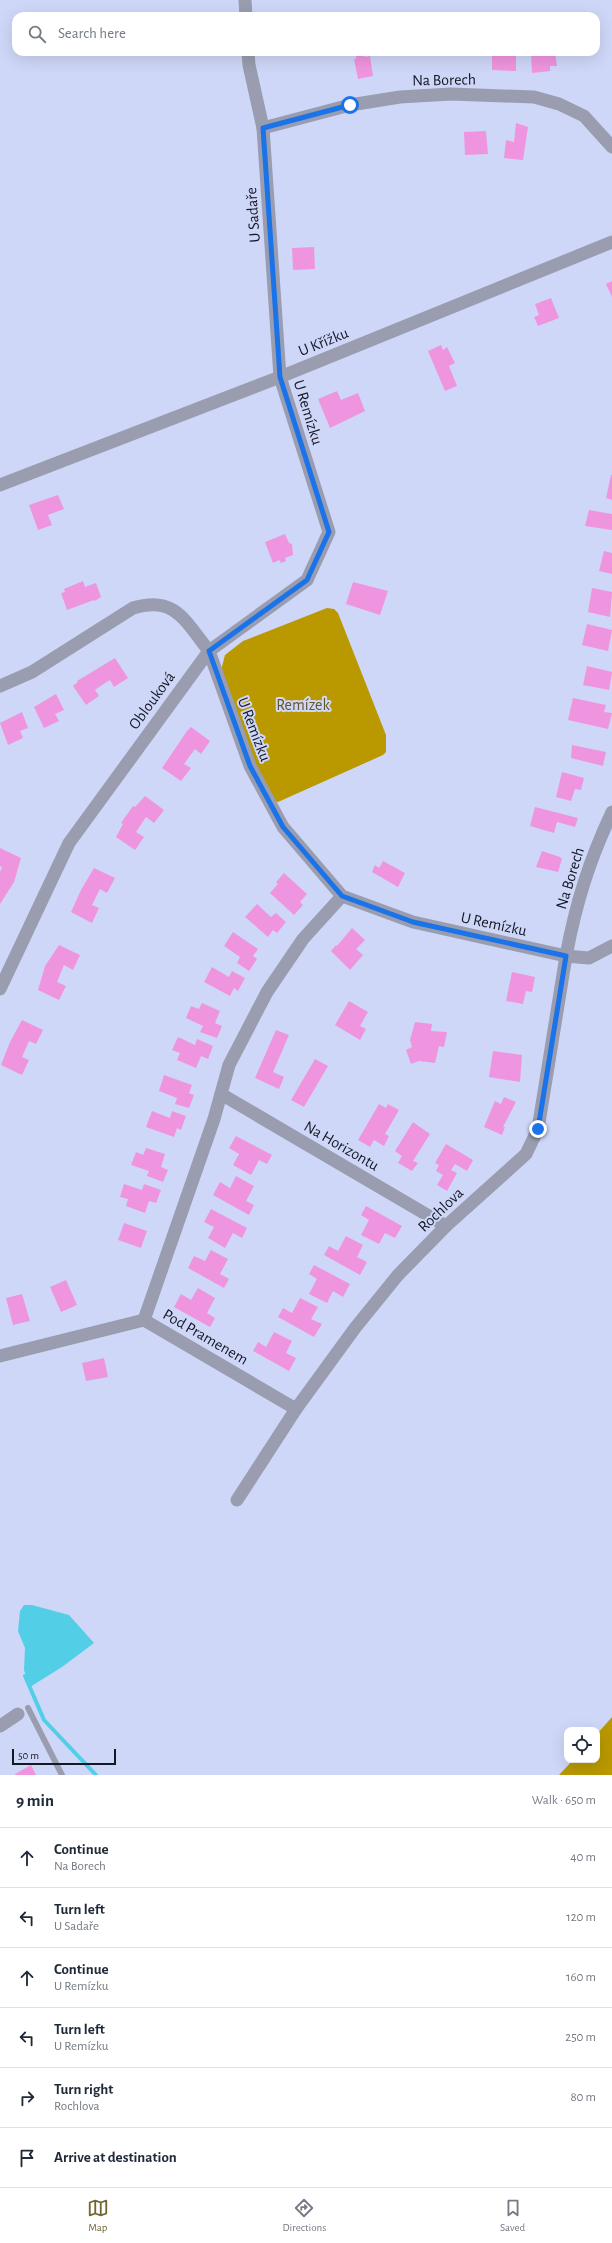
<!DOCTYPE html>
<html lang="en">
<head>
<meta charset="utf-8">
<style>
  body { margin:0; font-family:"Alegreya Sans",sans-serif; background:#f6f6f7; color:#1f2937 }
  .controls { position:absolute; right:12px; bottom:12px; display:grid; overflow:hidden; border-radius:8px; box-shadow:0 4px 16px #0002 }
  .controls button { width:36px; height:36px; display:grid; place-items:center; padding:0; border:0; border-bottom:1px solid #e0e1e3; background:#fff; color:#1f2937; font:20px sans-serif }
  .scale { position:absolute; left:12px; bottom:10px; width:104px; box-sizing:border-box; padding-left:4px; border:2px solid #141725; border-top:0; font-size:11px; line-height:14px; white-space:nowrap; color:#141725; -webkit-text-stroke:3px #cfd7f8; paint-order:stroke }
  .stop { position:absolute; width:12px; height:12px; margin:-9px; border:3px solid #1a73e8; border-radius:50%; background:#fff }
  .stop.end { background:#1a73e8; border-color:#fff; box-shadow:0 1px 4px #0008 }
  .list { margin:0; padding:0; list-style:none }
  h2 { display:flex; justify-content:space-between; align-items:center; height:52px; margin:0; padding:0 16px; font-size:17px }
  h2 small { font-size:13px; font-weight:400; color:#747a83 }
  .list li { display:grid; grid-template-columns:26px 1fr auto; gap:12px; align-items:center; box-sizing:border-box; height:60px; padding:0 16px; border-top:1px solid #e0e1e3 }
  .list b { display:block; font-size:15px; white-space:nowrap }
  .list p { margin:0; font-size:13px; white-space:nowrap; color:#747a83 }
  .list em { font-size:13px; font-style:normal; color:#747a83 }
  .icon { flex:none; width:22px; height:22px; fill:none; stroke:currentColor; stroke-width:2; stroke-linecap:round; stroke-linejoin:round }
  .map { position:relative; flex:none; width:612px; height:1775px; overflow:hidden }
  .search { position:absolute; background:#fff; box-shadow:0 4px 16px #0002; left:12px; right:12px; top:12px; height:44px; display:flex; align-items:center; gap:10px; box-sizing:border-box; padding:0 14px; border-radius:12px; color:#747a83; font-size:15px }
  .sheet { height:412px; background:#fff }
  nav { display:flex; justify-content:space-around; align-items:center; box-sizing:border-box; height:56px; border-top:1px solid #e0e1e3; background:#fff; font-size:11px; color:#747a83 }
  nav a { display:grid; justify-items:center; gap:2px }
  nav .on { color:#736532 }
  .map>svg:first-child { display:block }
</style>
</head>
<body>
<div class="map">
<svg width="612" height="1775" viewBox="0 0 612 1775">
  <rect width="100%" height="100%" fill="#cfd7f8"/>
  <g fill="#b99800">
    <polygon points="327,608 334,609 338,613 386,735 386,752 383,755 278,802 270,801 220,674 225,655 243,641"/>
    <polygon points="612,1717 612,1775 559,1775 573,1760 597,1760 597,1734"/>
  </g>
  <polygon fill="#53cee7" points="24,1605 32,1605 69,1615 94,1643 62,1667 30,1687 24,1670 25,1648 18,1631 20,1611"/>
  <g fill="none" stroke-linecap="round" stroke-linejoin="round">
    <polyline stroke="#53cee7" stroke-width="4" points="25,1676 44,1720 96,1775"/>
  </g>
  <g fill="#ef95df">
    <polygon points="353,52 364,52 365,57 370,56 373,76 358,79 354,59 356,59 356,56 354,56"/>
    <polygon points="531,52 555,52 557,66 550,66 550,71 532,73"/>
    <polygon points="492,55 516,56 516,71 492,70"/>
    <polygon points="516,123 528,127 523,160 504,158 506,140 514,142"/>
    <polygon points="486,131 488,154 465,155 464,132"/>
    <polygon points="314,247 315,269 293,270 292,248"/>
    <polygon points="612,281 612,297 606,284"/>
    <polygon points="551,298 559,318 538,326 534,317 539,315 535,304"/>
    <polygon points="441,345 443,350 447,347 455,363 449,366 457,386 445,391 428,351"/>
    <polygon points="337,391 341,400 358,393 365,411 330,428 318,399"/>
    <polygon points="611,475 612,475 612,500 606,498"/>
    <polygon points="58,495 64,509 48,515 52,525 38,530 29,505"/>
    <polygon points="589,510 612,514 612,530 585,526"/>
    <polygon points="285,534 289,543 292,544 293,555 285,558 286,561 281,563 279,560 273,563 265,542"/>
    <polygon points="604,551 612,553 612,574 599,571"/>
    <polygon points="83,581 85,587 96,583 101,597 95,601 94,600 67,610 61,593 65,592 64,589"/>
    <polygon points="353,582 388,591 380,615 346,604"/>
    <polygon points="592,588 612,592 610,617 588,612"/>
    <polygon points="587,624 612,630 608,651 582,645"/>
    <polygon points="115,658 128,678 114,687 110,680 102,685 95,690 99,696 86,705 73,686 78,682 77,681"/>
    <polygon points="587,666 612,672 609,690 583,685"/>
    <polygon points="56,694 64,710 55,714 59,721 44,728 34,707"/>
    <polygon points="573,698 606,705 604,712 612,713 608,729 568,720"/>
    <polygon points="22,712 28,728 20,731 23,738 8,745 0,723"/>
    <polygon points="191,727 210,741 201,754 195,749 184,764 191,768 181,781 162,768 187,731"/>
    <polygon points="572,745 606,752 603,766 571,758"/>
    <polygon points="562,772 584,778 581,790 575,789 571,801 556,797"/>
    <polygon points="145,796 164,810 154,823 146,817 136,832 144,837 135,850 116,837 123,824 121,823 133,806 135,807"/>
    <polygon points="535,807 578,818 575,827 557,822 554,833 530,826"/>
    <polygon points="0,848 21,858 14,882 0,904 0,872 2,867 0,866"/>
    <polygon points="542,851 560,857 562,859 558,872 536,867"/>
    <polygon points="383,861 405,873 398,887 372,872 375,865 379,868"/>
    <polygon points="94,868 115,878 107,893 100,889 92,905 99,908 92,923 71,912 81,890"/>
    <polygon points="284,873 307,894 300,902 303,905 294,915 270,893 278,884 276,882"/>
    <polygon points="257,904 271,917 276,913 286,922 277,933 273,930 268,937 245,917"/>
    <polygon points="352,928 365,940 356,949 363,955 350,970 331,951 336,945 337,946"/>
    <polygon points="233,932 258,949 253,956 257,959 249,971 237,963 240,957 224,946"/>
    <polygon points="59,945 80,955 73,970 64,965 57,982 66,986 59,1000 38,990 45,966"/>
    <polygon points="212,967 229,977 232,971 245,978 238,991 234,988 230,996 204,982"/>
    <polygon points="512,972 535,977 532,992 526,991 523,1004 506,1001"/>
    <polygon points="349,1001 368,1012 360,1026 366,1029 360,1040 335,1025"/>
    <polygon points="202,1003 220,1011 215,1023 222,1026 217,1038 200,1032 203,1026 186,1018 191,1006 199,1009"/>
    <polygon points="22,1020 43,1030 36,1044 29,1041 22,1057 29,1060 22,1075 1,1065 10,1042"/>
    <polygon points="415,1022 432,1024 431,1031 447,1032 444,1047 439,1046 435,1063 419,1061 411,1064 406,1050 412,1047 410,1040"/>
    <polygon points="276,1030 289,1035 273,1072 284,1077 279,1089 255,1078"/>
    <polygon points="178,1037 195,1045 197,1039 213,1046 208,1059 201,1056 196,1068 177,1060 180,1053 172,1050"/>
    <polygon points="493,1051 522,1055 520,1082 489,1077"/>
    <polygon points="315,1059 328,1066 304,1107 291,1100"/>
    <polygon points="164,1075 192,1085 189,1093 194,1095 189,1108 175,1104 177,1098 159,1091"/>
    <polygon points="504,1097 516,1102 503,1127 505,1127 502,1135 484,1127 495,1101 501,1104"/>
    <polygon points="379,1104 386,1108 388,1104 399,1110 385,1134 389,1136 384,1146 374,1140 370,1147 358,1140"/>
    <polygon points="152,1111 170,1118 172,1111 186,1116 181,1130 177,1128 174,1137 146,1127"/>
    <polygon points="413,1122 430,1134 413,1161 418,1163 412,1171 398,1163 402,1156 395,1151"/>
    <polygon points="236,1136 272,1155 267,1164 259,1160 251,1175 233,1165 239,1154 229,1148"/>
    <polygon points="446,1144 473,1160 467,1171 455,1164 451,1170 457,1173 447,1191 437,1185 443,1175 436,1171 439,1165 435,1163"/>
    <polygon points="146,1148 165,1154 161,1167 168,1170 163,1182 147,1176 149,1171 131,1165 136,1152 143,1155"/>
    <polygon points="236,1176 254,1186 246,1201 254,1205 249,1215 213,1195 220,1182 230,1188"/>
    <polygon points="124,1184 142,1190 144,1184 161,1190 156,1203 149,1201 145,1213 126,1206 128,1199 120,1197"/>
    <polygon points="366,1206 402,1226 395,1238 385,1233 379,1244 361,1235 369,1220 361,1215"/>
    <polygon points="211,1209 247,1228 242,1238 233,1233 225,1248 208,1238 214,1227 204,1222"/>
    <polygon points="124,1223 147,1231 141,1248 118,1240"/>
    <polygon points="346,1236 363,1245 357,1257 367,1262 360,1275 324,1255 329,1246 338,1251"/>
    <polygon points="211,1250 228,1259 220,1274 229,1279 224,1288 188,1268 194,1256 205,1261"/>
    <polygon points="314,1265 350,1284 343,1297 333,1291 327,1303 309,1294 317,1279 309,1274"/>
    <polygon points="66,1280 77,1305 61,1312 50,1287"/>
    <polygon points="198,1288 215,1298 207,1313 215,1318 210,1327 174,1307 181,1294 191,1300"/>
    <polygon points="22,1294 30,1321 13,1325 6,1298"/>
    <polygon points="300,1298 318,1307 311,1319 322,1324 314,1337 278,1317 283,1308 292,1313"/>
    <polygon points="274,1332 292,1341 286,1353 296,1358 289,1371 253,1351 258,1342 266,1347"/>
    <polygon points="104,1358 108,1377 86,1381 82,1363"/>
    <polygon points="31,1765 36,1775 15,1775 15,1774"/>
  </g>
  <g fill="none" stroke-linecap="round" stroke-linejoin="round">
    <polyline stroke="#999daf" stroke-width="6" points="28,1708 62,1775"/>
    <g stroke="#999daf" stroke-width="13">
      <polyline points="245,0 246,16"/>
      <path d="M248,52L249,65L263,128L280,377L329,532L307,580L209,651L250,766L283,827L342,896L413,922L566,956C576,903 589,861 612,812"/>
      <polyline points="263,128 350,105 400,97 451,94 534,97 559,104 584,116 612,147"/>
      <polyline points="0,485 280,377 612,242"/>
      <path d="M0,686L32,672L133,608C175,595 185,621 209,651L69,843L0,989"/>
      <polyline points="221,1094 446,1226"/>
      <polyline points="144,1320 214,1119 229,1065 267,992 303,939 342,896"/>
      <polyline points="0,1356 144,1320 296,1409"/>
      <polyline points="237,1500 296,1409 355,1328 398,1275 446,1226 526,1154 538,1129 566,956 589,958 612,946"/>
      <polyline points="0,1726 18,1714"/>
    </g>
  </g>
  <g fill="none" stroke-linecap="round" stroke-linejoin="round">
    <polyline stroke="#1a73e8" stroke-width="5" points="350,105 263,128 280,377 329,532 307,580 209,651 250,766 283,827 342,896 413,922 566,956 538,1129"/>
  </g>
  <g text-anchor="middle" stroke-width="4" stroke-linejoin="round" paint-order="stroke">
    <g font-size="16" fill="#141725" stroke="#cfd7f8">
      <text transform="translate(444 79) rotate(-1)" y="6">Na Borech</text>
      <text transform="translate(252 215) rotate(-94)" y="6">U Sadaře</text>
      <text transform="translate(323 341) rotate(-22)" y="6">U Křížku</text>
      <text transform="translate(309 412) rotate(73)" y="6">U Remízku</text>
      <text transform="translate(151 700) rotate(-54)" y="6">Oblouková</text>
      <text transform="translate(255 729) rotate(69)" y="6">U Remízku</text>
      <text transform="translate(569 878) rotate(-73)" y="6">Na Borech</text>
      <text transform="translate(494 923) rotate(12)" y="6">U Remízku</text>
      <text transform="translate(342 1145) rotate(30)" y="6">Na Horizontu</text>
      <text transform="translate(440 1209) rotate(-44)" y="6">Rochlova</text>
      <text transform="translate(206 1336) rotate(30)" y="6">Pod Pramenem</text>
    </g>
    <g font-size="16" fill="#645627" stroke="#cfd7f8">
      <text x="303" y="710">Remízek</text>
    </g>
  </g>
</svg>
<div class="controls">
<button><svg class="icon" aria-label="locate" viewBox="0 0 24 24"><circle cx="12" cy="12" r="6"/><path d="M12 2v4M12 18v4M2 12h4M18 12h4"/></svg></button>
</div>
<div class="scale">50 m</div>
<div class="stop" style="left:350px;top:105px"></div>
<div class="stop end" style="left:538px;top:1129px"></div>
<div class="search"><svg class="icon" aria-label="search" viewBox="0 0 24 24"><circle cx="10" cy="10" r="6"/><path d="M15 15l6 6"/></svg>Search here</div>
</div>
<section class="sheet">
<h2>9 min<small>Walk · 650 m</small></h2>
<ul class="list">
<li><svg class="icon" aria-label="ahead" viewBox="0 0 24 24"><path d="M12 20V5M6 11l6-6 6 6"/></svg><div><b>Continue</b><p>Na Borech</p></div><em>40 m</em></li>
<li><svg class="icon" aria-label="left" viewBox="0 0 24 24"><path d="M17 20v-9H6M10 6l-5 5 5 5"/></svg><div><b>Turn left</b><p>U Sadaře</p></div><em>120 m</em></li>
<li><svg class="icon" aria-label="ahead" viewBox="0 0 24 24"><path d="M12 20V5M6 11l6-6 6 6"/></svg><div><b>Continue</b><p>U Remízku</p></div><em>160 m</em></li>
<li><svg class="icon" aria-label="left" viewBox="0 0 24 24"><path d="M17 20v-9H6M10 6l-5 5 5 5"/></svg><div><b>Turn left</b><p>U Remízku</p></div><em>250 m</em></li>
<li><svg class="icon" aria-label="right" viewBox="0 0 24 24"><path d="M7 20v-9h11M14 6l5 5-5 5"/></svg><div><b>Turn right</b><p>Rochlova</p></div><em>80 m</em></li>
<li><svg class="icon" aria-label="arrive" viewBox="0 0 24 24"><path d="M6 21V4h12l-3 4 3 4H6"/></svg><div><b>Arrive at destination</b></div></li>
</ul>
</section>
<nav>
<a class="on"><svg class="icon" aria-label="map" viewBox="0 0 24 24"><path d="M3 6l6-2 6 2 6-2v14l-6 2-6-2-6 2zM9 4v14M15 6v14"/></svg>Map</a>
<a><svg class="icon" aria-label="directions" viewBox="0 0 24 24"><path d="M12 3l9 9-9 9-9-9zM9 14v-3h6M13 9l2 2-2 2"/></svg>Directions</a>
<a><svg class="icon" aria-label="saved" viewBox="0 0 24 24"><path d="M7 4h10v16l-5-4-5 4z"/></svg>Saved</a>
</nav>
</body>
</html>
